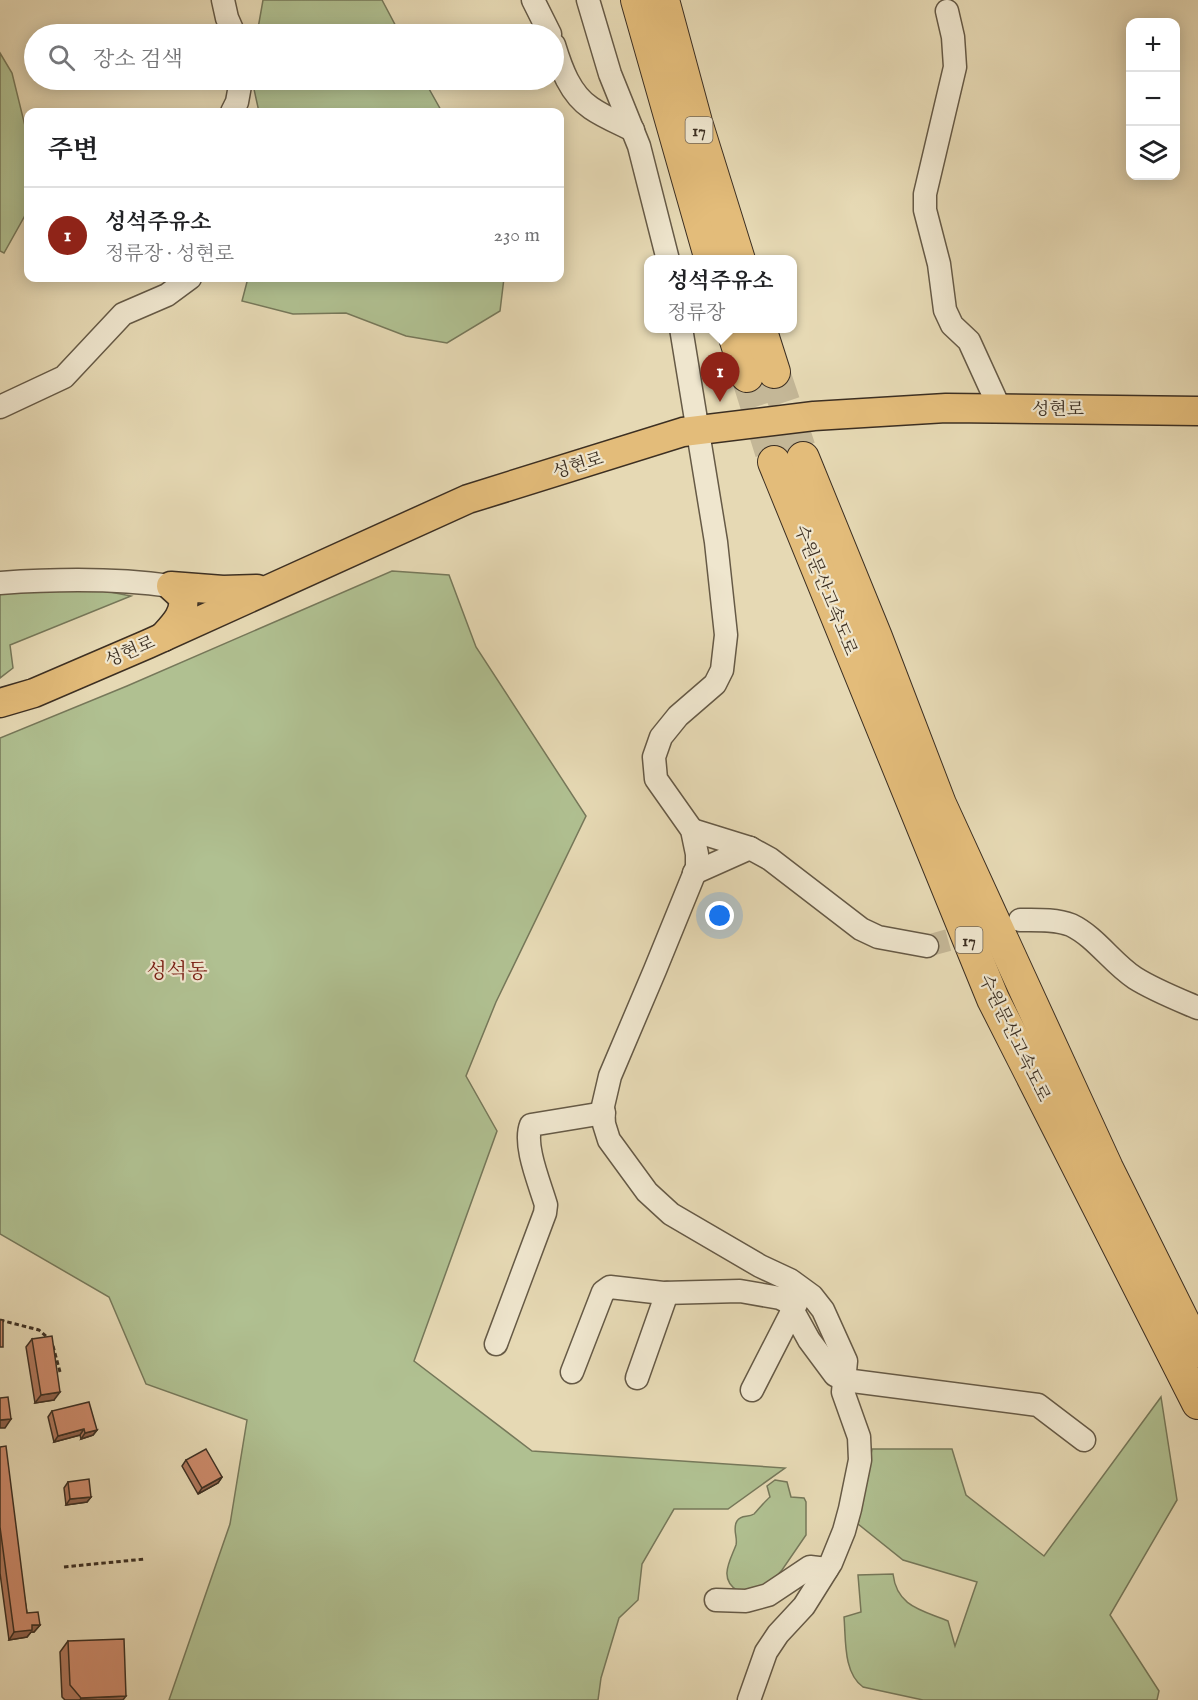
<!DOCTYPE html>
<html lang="ko">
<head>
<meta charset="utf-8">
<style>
  body { margin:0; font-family:"IM FELL English","Noto Serif KR",serif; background:#f2f2f2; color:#202124 }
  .controls { position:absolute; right:18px; top:18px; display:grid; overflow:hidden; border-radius:12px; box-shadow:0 3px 15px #0003 }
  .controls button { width:54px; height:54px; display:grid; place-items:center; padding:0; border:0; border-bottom:2px solid #e0e0e0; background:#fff; color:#202124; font:30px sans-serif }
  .you { position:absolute; left:720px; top:916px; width:21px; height:21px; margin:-15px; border:4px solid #fff; border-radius:50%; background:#1a73e8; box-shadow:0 0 0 9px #1a73e833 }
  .badge { display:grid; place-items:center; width:39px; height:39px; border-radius:50%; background:#8f2418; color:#fff; font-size:20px; font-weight:700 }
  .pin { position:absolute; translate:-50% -50px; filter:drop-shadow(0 2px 3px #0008) }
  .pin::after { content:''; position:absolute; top:32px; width:21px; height:18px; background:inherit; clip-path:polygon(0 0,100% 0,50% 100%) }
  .popup { position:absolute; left:644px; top:255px; width:153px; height:78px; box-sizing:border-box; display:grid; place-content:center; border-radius:12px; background:#fff; filter:drop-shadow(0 2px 4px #0005); font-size:20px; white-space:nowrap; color:#757577 }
  .popup b { font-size:22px; color:#202124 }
  .popup::after { content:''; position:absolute; left:50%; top:100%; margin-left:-12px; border:12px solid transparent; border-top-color:#fff }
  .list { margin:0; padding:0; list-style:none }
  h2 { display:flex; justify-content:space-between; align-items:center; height:78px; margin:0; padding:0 24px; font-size:26px }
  h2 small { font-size:20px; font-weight:400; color:#757577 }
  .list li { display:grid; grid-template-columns:39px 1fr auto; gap:18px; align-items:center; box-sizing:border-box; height:96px; padding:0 24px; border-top:2px solid #e0e0e0 }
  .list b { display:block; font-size:22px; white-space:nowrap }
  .list p { margin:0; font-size:20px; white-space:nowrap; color:#757577 }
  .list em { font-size:20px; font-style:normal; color:#757577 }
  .icon { flex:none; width:33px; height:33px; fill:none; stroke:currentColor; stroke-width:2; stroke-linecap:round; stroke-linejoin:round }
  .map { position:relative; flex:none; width:1198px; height:1700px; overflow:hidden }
  .search { position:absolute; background:#fff; box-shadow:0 3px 15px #0003; left:24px; top:24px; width:540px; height:66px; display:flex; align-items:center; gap:15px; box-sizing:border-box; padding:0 21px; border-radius:33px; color:#757577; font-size:22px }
  .panel { position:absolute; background:#fff; box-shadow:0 3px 15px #0003; left:24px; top:108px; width:540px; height:174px; border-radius:12px }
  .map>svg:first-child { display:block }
</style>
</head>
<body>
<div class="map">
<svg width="1198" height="1700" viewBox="0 0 1198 1700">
  <rect width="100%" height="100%" fill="#e6d9b4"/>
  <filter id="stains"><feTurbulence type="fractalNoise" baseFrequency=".00333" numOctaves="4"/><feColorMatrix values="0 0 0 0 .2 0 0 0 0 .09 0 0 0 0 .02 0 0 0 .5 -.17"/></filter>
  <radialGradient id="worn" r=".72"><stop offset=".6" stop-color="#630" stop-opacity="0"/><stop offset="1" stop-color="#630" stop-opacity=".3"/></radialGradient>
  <g fill="#b0c091" stroke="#76785a" stroke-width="1.5">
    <polygon points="263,0 382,0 400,34 257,34"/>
    <polygon points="0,53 12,73 28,138 28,210 4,253 0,251"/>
    <polygon points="252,80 424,80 442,112 259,112"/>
    <polygon points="248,278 504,278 500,311 447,343 406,336 346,313 293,314 242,301"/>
    <polygon points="392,571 449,575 476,647 586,816 496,1002 466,1076 497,1131 414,1361 532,1451 785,1468 728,1509 674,1509 642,1564 638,1600 619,1618 601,1678 598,1700 169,1700 230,1524 247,1420 146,1384 109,1297 0,1234 0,738 127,686"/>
    <polygon points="40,588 105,591 131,596 10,645 13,668 0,678 0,594"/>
    <path d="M1161,1397L1177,1500L1110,1615L1159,1691L1157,1700H923L863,1687C843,1673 846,1639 844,1617L861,1612L858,1575L893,1574C897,1607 922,1610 948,1621L955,1646L977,1582L903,1560L858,1524L872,1449H952L966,1495L1044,1556Z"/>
    <path d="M775,1480L787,1482L791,1497L804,1498L806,1502V1535L782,1570L768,1586L738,1591C718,1579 730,1561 736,1545C738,1537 732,1529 737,1521C741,1514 748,1518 754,1514C758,1510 765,1501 770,1497L767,1486Z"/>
  </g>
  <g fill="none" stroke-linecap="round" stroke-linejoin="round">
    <polyline stroke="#c4b797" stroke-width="22" stroke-dasharray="22 11" stroke-linecap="butt" points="927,946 981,931"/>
    <g stroke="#c4b797" stroke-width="32" stroke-dasharray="32 16" stroke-linecap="butt">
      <polyline points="774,372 803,458"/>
      <polyline points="747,376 774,462"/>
    </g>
    <g stroke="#665a46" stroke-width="25">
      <g id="minor">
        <polyline points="223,0 227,18 234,34"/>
        <polyline points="533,0 550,34"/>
        <polyline points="588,0 610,74 639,146 668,260"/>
        <polyline points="947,11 953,37 955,67 925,194 925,210 939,264 945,310 952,325 969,341 1000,409"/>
        <path d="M554,45C561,68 570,94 591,108C604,117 619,123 633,130"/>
        <polyline points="232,112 237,102 241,80"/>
        <polyline points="681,328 716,542 726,635 722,670 715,684 678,716 661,737 654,757 656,779 692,830 697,854 697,867 655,970 610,1076 603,1106 604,1124 609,1140 647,1192 671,1214 760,1266 790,1280 812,1296 823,1310 846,1361 843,1392 859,1437 860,1460 850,1509 844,1531 831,1563 804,1606 778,1634 766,1652 749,1700"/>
        <polyline points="0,407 64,377 123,314 167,295 190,278"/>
        <path d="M0,583C57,579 115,578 171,586"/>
        <polyline points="692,830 750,848 770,859 861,929 878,937 927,946"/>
        <polyline points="694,873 750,848"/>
        <path d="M1020,920C1036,920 1056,919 1071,925C1096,937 1112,963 1135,978C1154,990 1177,999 1198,1008"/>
        <path d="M496,1344L545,1213L546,1205C540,1184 523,1145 531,1125L604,1113"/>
        <polyline points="572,1372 603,1292 610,1287 663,1293 740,1291 780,1298 788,1302 809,1340 835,1375 845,1380 1038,1405 1084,1440"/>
        <polyline points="637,1378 667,1293"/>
        <polyline points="752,1390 797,1302"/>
        <polyline points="716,1600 746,1601 768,1595 810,1567 827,1569"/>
      </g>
    </g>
    <g stroke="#3c2f22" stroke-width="31">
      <g id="major">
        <path d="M163,637C173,626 186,614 183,597L171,586L223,590L257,589"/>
        <polyline points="0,703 34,693 148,644 468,499 683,432 814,416 946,408 1198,411"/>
      </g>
    </g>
    <g stroke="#3c2f22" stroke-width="34">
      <g id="highway">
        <polyline points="637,0 711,260"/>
        <polyline points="663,0 696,122 739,260"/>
        <polyline points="732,328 747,376"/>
        <polyline points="760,328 774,372"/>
        <polyline points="803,458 876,637 940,804 1107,1168 1198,1351"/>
        <polyline points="774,462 993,999 1198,1403"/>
      </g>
    </g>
    <g stroke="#3c2f22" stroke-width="3" stroke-dasharray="4.5 3" stroke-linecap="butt">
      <polyline points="0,1320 39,1330 48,1338"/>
      <polyline points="53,1346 60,1372"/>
      <polyline points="64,1567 145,1559"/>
    </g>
    <use href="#minor" stroke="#efe6ce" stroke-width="22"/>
    <use href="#major" stroke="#e3bc7a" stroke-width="28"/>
    <use href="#highway" stroke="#e3bc7a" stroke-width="32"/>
  </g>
  <g fill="#af775c" stroke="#3c2f22" stroke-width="1.5">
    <polygon points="32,1339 54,1400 35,1403 26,1347"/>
    <polygon points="52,1411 97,1430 93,1435 81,1439 80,1435 54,1442 48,1417"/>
    <polygon points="0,1447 27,1613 40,1625 34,1632 31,1632 27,1637 9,1640 0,1573"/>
    <polygon points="186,1460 222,1477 218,1483 198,1494 182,1466"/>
    <polygon points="68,1482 91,1497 87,1502 66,1505 64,1488"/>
    <polygon points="68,1641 123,1700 65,1700 62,1697 60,1652"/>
  </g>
  <g fill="#8f614b" stroke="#3c2f22" stroke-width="1.5">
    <polygon points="60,1392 54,1400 35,1403 41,1395"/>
    <polygon points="11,1419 5,1428 0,1428 0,1420"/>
    <polygon points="84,1429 80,1435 54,1442 58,1436"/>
    <polygon points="97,1430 93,1435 81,1439 85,1433"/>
    <polygon points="222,1477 218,1483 198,1494 202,1488"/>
    <polygon points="91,1497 87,1502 66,1505 70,1499"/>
    <polygon points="32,1625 40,1625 34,1632 31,1632 27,1637 9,1640 14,1632"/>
    <polygon points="126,1696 123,1700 80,1700 81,1698"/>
  </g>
  <g fill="#cc8a6b" stroke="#3c2f22" stroke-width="1.5">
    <rect x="0" y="1320" width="3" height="27"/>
    <polygon points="52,1336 60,1392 41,1395 32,1339"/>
    <polygon points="8,1397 11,1419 0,1420 0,1398"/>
    <polygon points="89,1402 97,1430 85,1433 84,1429 58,1436 52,1411"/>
    <polygon points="6,1446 27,1613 38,1612 40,1625 32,1625 32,1630 14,1632 0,1527 0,1447"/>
    <polygon points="206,1449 222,1477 202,1488 186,1460"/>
    <polygon points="89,1479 91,1497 70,1499 68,1482"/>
    <polygon points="124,1639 126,1696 81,1698 70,1685 68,1641"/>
  </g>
  <g text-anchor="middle" stroke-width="4.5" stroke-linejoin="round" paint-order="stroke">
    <g fill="#efe6ce" stroke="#726656" stroke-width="1.5">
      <rect x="685.5" y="117" width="27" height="26" rx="4.5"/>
      <rect x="955.5" y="927" width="27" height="26" rx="4.5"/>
    </g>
    <g font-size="16" font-weight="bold" fill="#3c2f22">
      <text x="699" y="136">17</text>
      <text x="969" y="946">17</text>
    </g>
    <g font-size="18" fill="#3c2f22" stroke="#efe6ce">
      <text x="1058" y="415">성현로</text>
      <text transform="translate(578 465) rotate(-17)" y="6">성현로</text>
      <text transform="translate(826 590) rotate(68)" y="6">수원문산고속도로</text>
      <text transform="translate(130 651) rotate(-23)" y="6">성현로</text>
      <text transform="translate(1015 1038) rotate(64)" y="6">수원문산고속도로</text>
    </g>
    <g font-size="21" fill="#7a1f14" stroke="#efe6ce">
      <text x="177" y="978">성석동</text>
    </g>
  </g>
  <rect width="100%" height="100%" filter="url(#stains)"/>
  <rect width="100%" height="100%" fill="url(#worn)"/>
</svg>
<div class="controls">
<button>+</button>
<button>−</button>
<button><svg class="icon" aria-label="layers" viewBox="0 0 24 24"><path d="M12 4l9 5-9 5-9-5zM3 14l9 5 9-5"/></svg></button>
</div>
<div class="you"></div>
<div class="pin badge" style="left:720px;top:402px">1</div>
<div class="popup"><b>성석주유소</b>정류장</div>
<div class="search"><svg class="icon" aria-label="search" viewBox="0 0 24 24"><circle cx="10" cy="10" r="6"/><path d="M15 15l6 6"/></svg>장소 검색</div>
<section class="panel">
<h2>주변<small></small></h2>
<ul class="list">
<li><span class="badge">1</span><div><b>성석주유소</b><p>정류장 · 성현로</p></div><em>230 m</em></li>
</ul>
</section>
</div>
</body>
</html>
